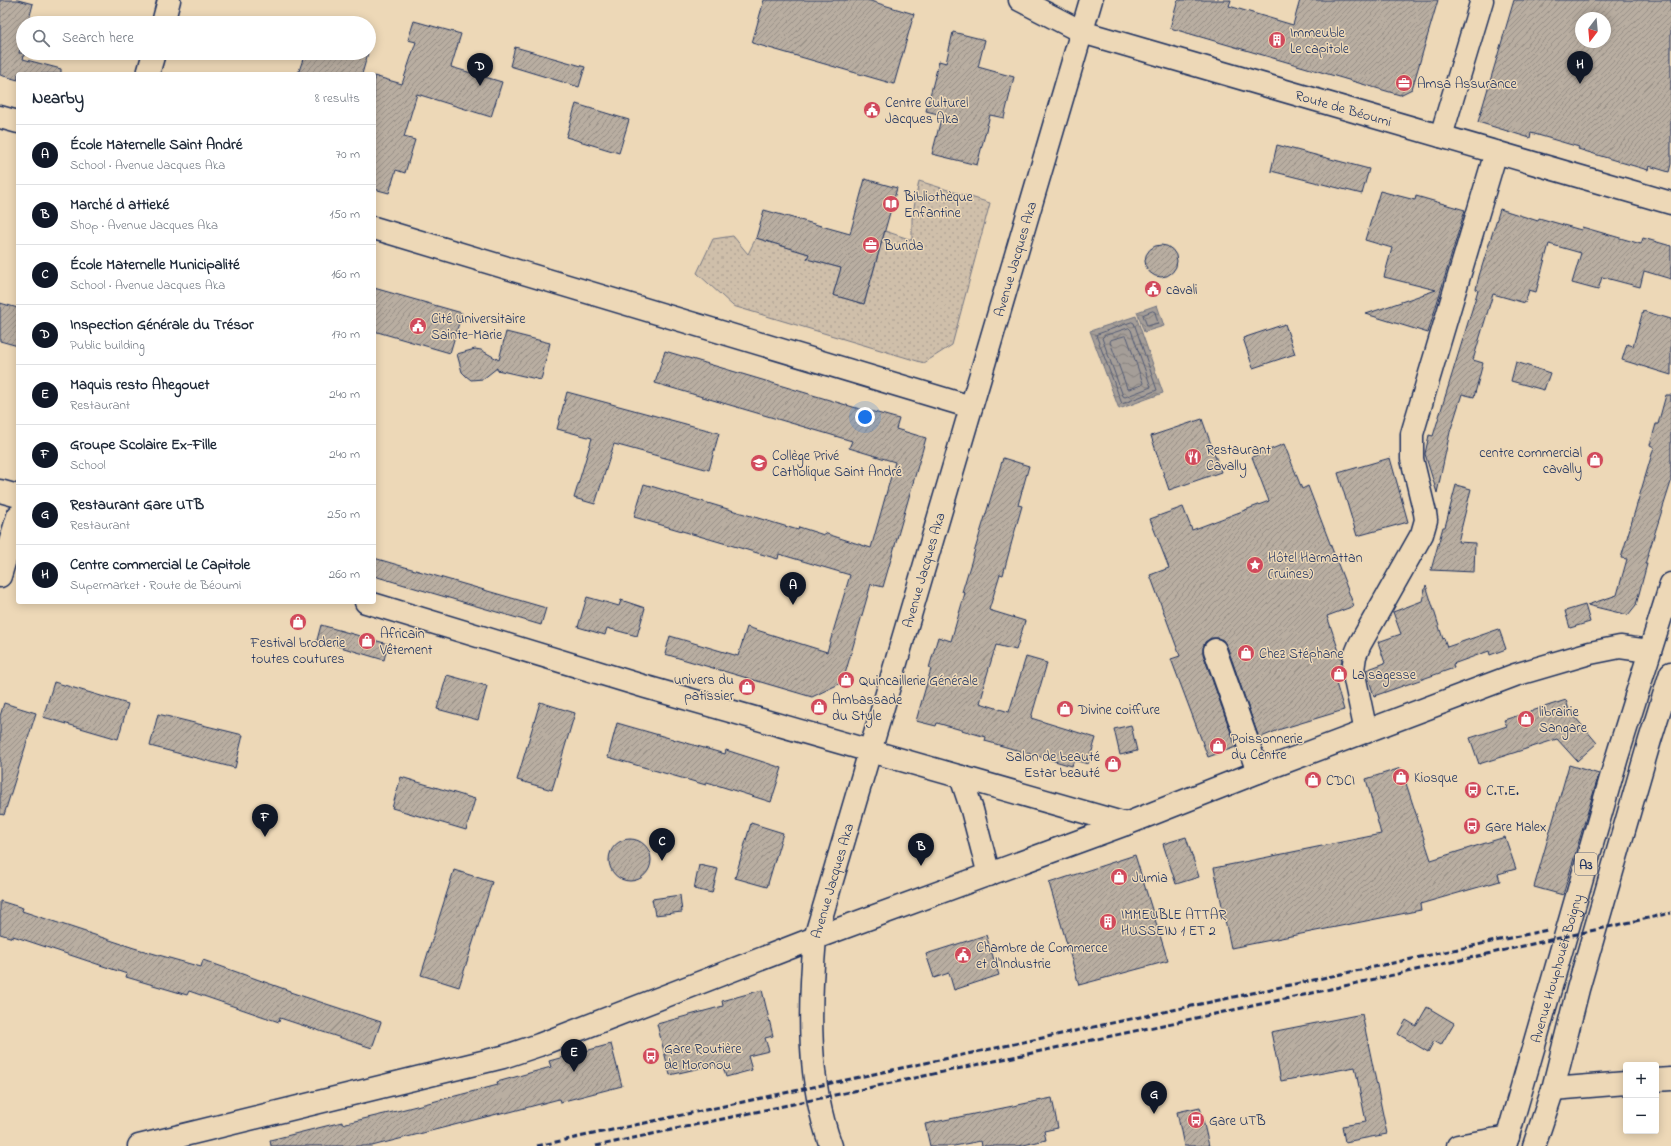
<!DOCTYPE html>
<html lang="en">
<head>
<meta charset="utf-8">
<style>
  body { margin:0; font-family:"Indie Flower",sans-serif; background:#f6f6f7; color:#1f2937 }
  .controls { position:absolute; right:12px; bottom:12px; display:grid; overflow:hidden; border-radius:4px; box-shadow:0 2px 10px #0003 }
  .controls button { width:36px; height:36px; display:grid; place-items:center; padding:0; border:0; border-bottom:1px solid #e0e1e3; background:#fff; color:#1f2937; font:20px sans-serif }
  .compass { position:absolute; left:1575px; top:12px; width:36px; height:36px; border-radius:50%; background:#fff; box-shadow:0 2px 10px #0003; rotate:196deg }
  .you { position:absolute; left:865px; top:417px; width:14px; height:14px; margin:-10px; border:3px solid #fff; border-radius:50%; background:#1a73e8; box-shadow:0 0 0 6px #1a73e833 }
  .badge { display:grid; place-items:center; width:26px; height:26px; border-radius:50%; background:#111827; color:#fff; font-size:13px; font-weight:700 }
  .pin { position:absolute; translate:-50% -33px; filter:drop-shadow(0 1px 2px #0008) }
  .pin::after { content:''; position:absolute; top:21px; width:14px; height:12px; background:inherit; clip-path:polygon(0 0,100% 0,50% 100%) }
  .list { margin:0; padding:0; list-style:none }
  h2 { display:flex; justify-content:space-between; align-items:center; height:52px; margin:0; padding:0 16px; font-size:17px }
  h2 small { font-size:13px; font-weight:400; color:#747a83 }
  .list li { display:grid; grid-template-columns:26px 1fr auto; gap:12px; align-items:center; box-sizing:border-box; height:60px; padding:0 16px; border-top:1px solid #e0e1e3 }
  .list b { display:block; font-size:15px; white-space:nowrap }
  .list p { margin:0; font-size:13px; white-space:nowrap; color:#747a83 }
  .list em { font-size:13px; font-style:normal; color:#747a83 }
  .icon { flex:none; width:22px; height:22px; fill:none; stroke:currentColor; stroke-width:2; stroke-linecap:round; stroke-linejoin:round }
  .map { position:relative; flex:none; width:1671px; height:1146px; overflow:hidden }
  .search { position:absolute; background:#fff; box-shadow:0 2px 10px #0003; left:16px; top:16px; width:360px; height:44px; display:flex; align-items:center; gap:10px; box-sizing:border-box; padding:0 14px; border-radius:22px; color:#747a83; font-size:15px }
  .panel { position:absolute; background:#fff; box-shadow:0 2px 10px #0003; left:16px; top:72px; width:360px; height:532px; border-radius:4px }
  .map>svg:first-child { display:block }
</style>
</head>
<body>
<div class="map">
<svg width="1671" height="1146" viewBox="0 0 1671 1146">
  <defs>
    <pattern id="grass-dots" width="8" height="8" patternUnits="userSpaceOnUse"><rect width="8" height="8" fill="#cfbfaa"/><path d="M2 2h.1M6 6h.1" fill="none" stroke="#b1a495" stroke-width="1.8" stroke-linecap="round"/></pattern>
    <pattern id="water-waves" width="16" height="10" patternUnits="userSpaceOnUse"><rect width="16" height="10" fill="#a59e98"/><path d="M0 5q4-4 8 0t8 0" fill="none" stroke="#86817f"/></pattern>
    <pattern id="building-hatch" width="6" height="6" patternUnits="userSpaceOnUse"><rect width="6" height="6" fill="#b9aea1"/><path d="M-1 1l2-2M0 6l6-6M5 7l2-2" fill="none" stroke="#968e86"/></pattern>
  </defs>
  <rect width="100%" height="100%" fill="#edd8b7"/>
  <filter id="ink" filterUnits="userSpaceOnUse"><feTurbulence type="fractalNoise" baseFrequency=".025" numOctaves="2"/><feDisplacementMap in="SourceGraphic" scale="8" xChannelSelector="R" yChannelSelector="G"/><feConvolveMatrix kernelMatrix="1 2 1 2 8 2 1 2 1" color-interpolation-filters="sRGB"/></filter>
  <g filter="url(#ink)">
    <polygon fill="url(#grass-dots)" stroke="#757784" points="919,181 990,203 952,345 924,363 733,306 697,273 713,239 733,236 748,254 756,238 809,254 807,259 841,268 833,295 864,304 885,231 912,240 912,218"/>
    <g fill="url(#water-waves)" stroke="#6e7281">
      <polygon points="1157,305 1164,326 1144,332 1137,312"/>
      <polygon points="1136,316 1163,393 1119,409 1090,331"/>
    </g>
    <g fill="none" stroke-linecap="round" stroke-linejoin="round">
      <g stroke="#525b75" stroke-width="1">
        <polygon points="1153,311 1155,312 1158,323 1147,326 1143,315"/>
        <polygon points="1132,322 1134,323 1157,390 1122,404 1096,335"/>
        <polygon points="1129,328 1131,330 1151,387 1125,397 1123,396 1102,338 1104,336"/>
        <polygon points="1125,336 1127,337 1143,383 1142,385 1129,389 1127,388 1110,342 1111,340"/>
      </g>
    </g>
    <g fill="url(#building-hatch)" stroke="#1b2f5e" fill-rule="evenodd">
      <polygon points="0,0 18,0 33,4 28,23 23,23 23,39 19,53 25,53 23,59 61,69 61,74 18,74 18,80 0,75"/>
      <polygon points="764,0 867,0 914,14 894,84 752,43"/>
      <polygon points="1178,0 1231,0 1229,6 1293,25 1300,0 1438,0 1412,89 1400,95 1170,28"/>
      <path d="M1514,0H1671V164L1669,172L1649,166L1648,170L1617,161L1578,149L1579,147L1531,133L1530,138L1478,122ZM1581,18H1605V42H1581Z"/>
      <polygon points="414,21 461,34 451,67 502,82 491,117 417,94 404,137 415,140 405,173 396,170 389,193 374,189 374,76 402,84 416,42 408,40"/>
      <polygon points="953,32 985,40 978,67 1014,77 1004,118 990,115 977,165 932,154 942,115 926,111 939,61 946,63"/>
      <polygon points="515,47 585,67 579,87 510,66"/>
      <polygon points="305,53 368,53 362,74 298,74"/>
      <polygon points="576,104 629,120 619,153 566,137"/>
      <polygon points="1277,145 1369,169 1362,194 1271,171"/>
      <polygon points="865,179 897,188 864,304 833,295 841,268 807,259 809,254 756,238 764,210 850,234"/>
      <polygon points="1380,191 1415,200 1416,196 1465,210 1428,333 1366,314 1436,290 1384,277 1392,248 1365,240"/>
      <polygon points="1500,209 1538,221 1539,218 1581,230 1582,227 1641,244 1643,238 1671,246 1671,279 1644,271 1640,287 1602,277 1598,290 1572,283 1581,253 1549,244 1536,292 1529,290 1525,303 1493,294 1473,360 1483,363 1474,397 1462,394 1450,432 1437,493 1425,454 1429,435 1433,436 1478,290 1476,289 1479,276"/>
      <circle cx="1161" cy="261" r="16"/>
      <polygon points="374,288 462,313 450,353 374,331"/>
      <polygon points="0,303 18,308 18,346 0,341"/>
      <polygon points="1643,311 1671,319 1671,375 1622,360 1627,344 1633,346"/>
      <polygon points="1285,324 1295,354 1253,368 1243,338"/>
      <polygon points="506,332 550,343 541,380 497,370 497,368 483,379 471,380 466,376 462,372 457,354 475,349 481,350 499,360"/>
      <polygon points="665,351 863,410 863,409 899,419 896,429 926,438 883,587 871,584 843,681 837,685 812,697 665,654 670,636 738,656 747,627 827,652 850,575 779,554 778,559 634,517 644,484 798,530 799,527 824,535 824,533 871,548 895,462 849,448 852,441 655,383"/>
      <polygon points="1516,362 1550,373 1544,390 1511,381"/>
      <polygon points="567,392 719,433 709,470 614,444 595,504 574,498 592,438 557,429"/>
      <polygon points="1666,395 1671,395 1671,482 1645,564 1647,564 1636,605 1628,615 1587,605 1617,595 1627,559 1621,558 1654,447 1650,445 1656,424 1658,424"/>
      <polygon points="1202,419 1221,472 1169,490 1151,436"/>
      <polygon points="1284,444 1302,489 1308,486 1354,606 1327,616 1342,660 1341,668 1342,677 1335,680 1344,710 1281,729 1259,738 1227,646 1223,640 1218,638 1211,638 1205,642 1203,648 1203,654 1236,747 1208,757 1171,659 1180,656 1150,575 1169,568 1150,519 1183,507 1192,530 1269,501 1252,457"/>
      <polygon points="1003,458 1029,466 1018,505 1022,506 1012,541 1003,575 1000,574 989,610 1025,621 1016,650 996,645 983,688 984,689 980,703 1009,712 1026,657 1047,663 1031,718 1096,738 1088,764 1074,760 1072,766 985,741 986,737 937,723 936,726 916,721 931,669 929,668 938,637 951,641 965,593 962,592"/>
      <polygon points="1390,458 1408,522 1357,536 1338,473"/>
      <polygon points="1456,485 1471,489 1458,542 1475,543 1474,572 1431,570 1443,527 1445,527"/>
      <polygon points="374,558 546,608 541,625 374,576"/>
      <polygon points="1426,585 1443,639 1444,638 1447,647 1499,629 1506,649 1490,655 1489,651 1453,664 1454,668 1374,696 1366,670 1385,663 1378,642 1401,634 1393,612 1422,601"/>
      <polygon points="587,597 619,606 621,600 645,608 637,636 607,628 605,635 578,627"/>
      <polygon points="1585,605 1590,622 1570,628 1565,611"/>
      <polygon points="321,625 388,644 384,660 317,640"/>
      <polygon points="447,675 487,686 478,720 437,709"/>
      <polygon points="54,682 128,704 118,739 43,717"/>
      <polygon points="1566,700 1569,710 1597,743 1577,761 1557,739 1479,764 1470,738 1507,726 1504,720"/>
      <polygon points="540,702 575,713 552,790 517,780"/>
      <polygon points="4,703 36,713 4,815 0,814 0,716"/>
      <polygon points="158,714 243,735 235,768 150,746"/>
      <polygon points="617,723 725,754 726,750 782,768 771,802 707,782 706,785 608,757"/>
      <polygon points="1131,725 1137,751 1120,755 1114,729"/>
      <polygon points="1569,765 1599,774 1563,895 1534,887"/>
      <polygon points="1401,768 1431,860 1505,837 1516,869 1498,874 1500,881 1420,904 1421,910 1231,948 1214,868 1381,834 1366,779"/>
      <polygon points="401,777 475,799 466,830 392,808"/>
      <polygon points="751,823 783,833 767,887 735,878"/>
      <polygon points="1186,837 1199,877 1176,884 1163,844"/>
      <circle cx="630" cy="860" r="21"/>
      <polygon points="1135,855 1168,961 1079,985 1049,883"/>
      <polygon points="699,865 718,869 712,893 694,889"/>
      <polygon points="454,870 492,882 459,987 421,975"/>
      <polygon points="680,895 682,912 655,915 652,899"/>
      <polygon points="0,901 23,908 22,911 134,948 201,967 203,960 290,991 290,992 381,1022 372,1048 280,1018 279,1022 189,991 187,995 126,977 127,974 13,936 13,938 0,934"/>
      <polygon points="986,935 999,975 954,990 949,973 934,978 926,954"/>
      <polygon points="762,990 773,1036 765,1038 769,1051 748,1056 752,1070 726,1077 722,1063 670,1075 657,1024 723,1006 722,1001"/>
      <polygon points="1427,1007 1454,1023 1441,1045 1434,1041 1428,1052 1398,1034 1406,1020 1416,1026"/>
      <polygon points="1362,1014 1387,1134 1345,1142 1342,1126 1366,1122 1355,1067 1281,1081 1271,1032"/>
      <polygon points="611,1044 622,1086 560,1102 559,1099 506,1113 505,1112 372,1146 271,1146 270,1140 342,1122 342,1124 397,1111 498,1085 497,1082 551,1067 549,1061"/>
      <polygon points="1052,1098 1058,1128 1044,1131 1046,1140 1019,1146 982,1146 981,1141 954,1146 930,1146 925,1124"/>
      <polygon points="1200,1107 1209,1146 1184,1146 1177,1112"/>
    </g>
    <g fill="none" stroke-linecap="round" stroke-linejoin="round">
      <g stroke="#1b2f5e" stroke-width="25">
        <g id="minor">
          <path id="s1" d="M1020,0L1082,32L1671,203"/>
          <polyline points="163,23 169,0"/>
          <polyline points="148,74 154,53"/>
          <polyline points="0,117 18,122"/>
          <polyline points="1441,136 1482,0"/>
          <polyline points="374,228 971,407"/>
          <polyline points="0,491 18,496"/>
          <polyline points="0,576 18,516"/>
          <polyline points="366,602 646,687 1126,824"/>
          <polyline points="1215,650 1258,772"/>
          <polyline points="1366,732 1353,670 1355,656 1360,644 1422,534 1426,520 1425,513 1412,459 1412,434 1496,152"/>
          <polyline points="961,777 972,810 989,875"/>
          <polyline points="1656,1080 1671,1079"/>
          <polyline points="1553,1089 1626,1083"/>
          <polyline points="139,1146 503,1057 539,1045 815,938 1126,824 1258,772 1515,675 1590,653 1620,647 1649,651"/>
          <path id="s2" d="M831,1146C807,1080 809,1007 815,938L1091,0"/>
          <polyline points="1458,1146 1508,1137"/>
        </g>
      </g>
      <g stroke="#1b2f5e" stroke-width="25">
        <g id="highway">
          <path id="s3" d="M1505,1146L1617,757L1671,584"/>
          <polyline points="1534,1146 1553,1089 1578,989 1650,740 1671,673"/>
        </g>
      </g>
      <use href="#minor" stroke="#edd8b7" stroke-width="22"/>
      <use href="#highway" stroke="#edd8b7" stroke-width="22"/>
      <g stroke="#1b2f5e" stroke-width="3" stroke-dasharray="6 3" stroke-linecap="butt">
        <polyline points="537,1146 1547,930"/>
        <polyline points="596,1146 1308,994 1671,913"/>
      </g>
    </g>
  </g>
  <defs>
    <g id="building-disc" transform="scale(0.9)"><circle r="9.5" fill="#d1495b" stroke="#edd8b7"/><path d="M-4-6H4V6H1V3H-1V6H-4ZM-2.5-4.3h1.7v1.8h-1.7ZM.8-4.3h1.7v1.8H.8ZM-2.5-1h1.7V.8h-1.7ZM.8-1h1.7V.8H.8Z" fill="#fff"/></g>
    <g id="office-disc" transform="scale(0.9)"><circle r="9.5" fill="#d1495b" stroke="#edd8b7"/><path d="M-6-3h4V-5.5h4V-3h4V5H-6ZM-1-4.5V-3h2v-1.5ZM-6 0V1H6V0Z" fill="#fff"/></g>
    <g id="civic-disc" transform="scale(0.9)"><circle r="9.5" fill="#d1495b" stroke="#edd8b7"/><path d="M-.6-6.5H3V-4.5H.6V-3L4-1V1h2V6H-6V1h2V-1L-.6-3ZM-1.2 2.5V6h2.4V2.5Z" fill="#fff"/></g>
    <g id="library-disc" transform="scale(0.9)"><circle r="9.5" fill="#d1495b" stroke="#edd8b7"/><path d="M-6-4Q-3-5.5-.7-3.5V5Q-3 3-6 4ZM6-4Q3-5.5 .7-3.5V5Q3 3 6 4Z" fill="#fff"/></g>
    <g id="restaurant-disc" transform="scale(0.9)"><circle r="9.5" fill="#d1495b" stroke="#edd8b7"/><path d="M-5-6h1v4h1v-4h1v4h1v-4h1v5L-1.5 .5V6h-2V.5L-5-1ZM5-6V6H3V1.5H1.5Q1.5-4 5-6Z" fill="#fff"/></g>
    <g id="shop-disc" transform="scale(0.9)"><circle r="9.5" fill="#d1495b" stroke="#edd8b7"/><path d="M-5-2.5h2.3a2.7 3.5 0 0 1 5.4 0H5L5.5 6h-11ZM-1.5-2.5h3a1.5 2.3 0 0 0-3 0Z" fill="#fff"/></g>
    <g id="school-disc" transform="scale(0.9)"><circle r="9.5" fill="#d1495b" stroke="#edd8b7"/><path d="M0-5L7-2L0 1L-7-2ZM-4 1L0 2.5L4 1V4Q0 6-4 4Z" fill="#fff"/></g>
    <g id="sight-disc" transform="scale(0.9)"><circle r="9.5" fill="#d1495b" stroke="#edd8b7"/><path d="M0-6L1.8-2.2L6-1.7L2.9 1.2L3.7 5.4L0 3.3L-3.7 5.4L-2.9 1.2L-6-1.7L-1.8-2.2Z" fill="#fff"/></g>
    <g id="bus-disc" transform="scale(0.9)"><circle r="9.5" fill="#d1495b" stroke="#edd8b7"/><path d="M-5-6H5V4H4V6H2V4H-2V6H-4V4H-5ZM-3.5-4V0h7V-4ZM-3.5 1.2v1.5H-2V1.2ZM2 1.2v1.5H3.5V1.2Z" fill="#fff"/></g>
  </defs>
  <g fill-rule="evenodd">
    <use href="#building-disc" x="1277" y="40"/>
    <use href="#office-disc" x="1404" y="83"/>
    <use href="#civic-disc" x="872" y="110"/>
    <use href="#library-disc" x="891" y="204"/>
    <use href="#office-disc" x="871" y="245"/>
    <use href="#civic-disc" x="1153" y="289"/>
    <use href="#civic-disc" x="418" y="326"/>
    <use href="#restaurant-disc" x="1193" y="457"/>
    <use href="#shop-disc" x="1595" y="460"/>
    <use href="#school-disc" x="759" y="463"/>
    <use href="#sight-disc" x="1255" y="565"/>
    <use href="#shop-disc" x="298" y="622"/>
    <use href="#shop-disc" x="367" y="641"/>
    <use href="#shop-disc" x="1246" y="653"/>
    <use href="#shop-disc" x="1339" y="674"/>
    <use href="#shop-disc" x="846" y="680"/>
    <use href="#shop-disc" x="747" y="687"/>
    <use href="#shop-disc" x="819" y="707"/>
    <use href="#shop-disc" x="1065" y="709"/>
    <use href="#shop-disc" x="1526" y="719"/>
    <use href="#shop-disc" x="1218" y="746"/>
    <use href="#shop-disc" x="1113" y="764"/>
    <use href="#shop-disc" x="1401" y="777"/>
    <use href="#shop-disc" x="1313" y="780"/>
    <use href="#bus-disc" x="1473" y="790"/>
    <use href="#bus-disc" x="1472" y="826"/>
    <use href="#shop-disc" x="1119" y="877"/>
    <use href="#building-disc" x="1108" y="922"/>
    <use href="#civic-disc" x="963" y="955"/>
    <use href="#bus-disc" x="651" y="1056"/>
    <use href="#bus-disc" x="1196" y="1120"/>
  </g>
  <g text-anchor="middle" stroke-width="3" stroke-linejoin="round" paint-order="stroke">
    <rect fill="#edd8b7" stroke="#5a6279" stroke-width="1" x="1575" y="853" width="22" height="22" rx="3"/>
    <g font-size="13" font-weight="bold" fill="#1b2f5e">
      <text x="1586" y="869">A3</text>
    </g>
    <g font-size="14" fill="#1b2f5e" stroke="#edd8b7" text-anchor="start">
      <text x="1290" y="37">Immeuble<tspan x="1290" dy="16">Le capitole</tspan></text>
      <text x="1417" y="88">Amsa Assurance</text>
      <text x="885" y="107">Centre Culturel<tspan x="885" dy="16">Jacques Aka</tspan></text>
      <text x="904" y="201">Bibliothèque<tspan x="904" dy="16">Enfantine</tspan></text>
      <text x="884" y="250">Burida</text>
      <text x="1166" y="294">cavali</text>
      <text x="431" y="323">Cité Universitaire<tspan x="431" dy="16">Sainte-Marie</tspan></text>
      <text x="1206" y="454">Restaurant<tspan x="1206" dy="16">Cavally</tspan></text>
      <text x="1582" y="457" text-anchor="end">centre commercial<tspan x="1582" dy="16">cavally</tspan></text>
      <text x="772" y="460">Collège Privé<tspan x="772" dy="16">Catholique Saint André</tspan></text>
      <text x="1268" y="562">Hôtel Harmattan<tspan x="1268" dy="16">(ruines)</tspan></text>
      <text x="380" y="638">Africain<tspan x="380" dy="16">Vêtement</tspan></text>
      <text x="298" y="647" text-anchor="middle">Festival broderie<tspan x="298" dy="16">toutes coutures</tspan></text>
      <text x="1259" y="658">Chez Stéphane</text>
      <text x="1352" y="679">La sagesse</text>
      <text x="734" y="684" text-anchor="end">univers du<tspan x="734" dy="16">patissier</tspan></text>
      <text x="859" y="685">Quincaillerie Générale</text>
      <text x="832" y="704">Ambassade<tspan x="832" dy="16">du Style</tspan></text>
      <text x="1078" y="714">Divine coiffure</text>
      <text x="1539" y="716">librairie<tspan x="1539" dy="16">Sangare</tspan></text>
      <text x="1231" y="743">Poissonnerie<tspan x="1231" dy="16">du Centre</tspan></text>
      <text x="1100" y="761" text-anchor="end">Salon de beauté<tspan x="1100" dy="16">Estar beauté</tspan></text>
      <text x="1414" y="782">Kiosque</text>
      <text x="1326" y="785">CDCI</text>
      <text x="1486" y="795">C.T.E.</text>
      <text x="1485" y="831">Gare Malex</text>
      <text x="1132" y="882">Jumia</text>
      <text x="1121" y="919">IMMEUBLE ATTAR<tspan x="1121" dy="16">HUSSEIN 1 ET 2</tspan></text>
      <text x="976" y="952">Chambre de Commerce<tspan x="976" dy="16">et d'Industrie</tspan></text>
      <text x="664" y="1053">Gare Routière<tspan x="664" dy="16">de Moronou</tspan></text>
      <text x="1209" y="1125">Gare UTB</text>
    </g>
    <g font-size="14" fill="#1b2f5e" stroke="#edd8b7">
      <text dy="5" stroke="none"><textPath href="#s1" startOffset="342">Route de Béoumi</textPath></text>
      <text dy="5" stroke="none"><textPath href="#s2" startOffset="918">Avenue Jacques Aka</textPath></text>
      <text dy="5" stroke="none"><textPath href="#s2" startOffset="594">Avenue Jacques Aka</textPath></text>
      <text dy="5" stroke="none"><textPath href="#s2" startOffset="270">Avenue Jacques Aka</textPath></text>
      <text dy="5" stroke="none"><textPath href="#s3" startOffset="185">Avenue Houphouët-Boigny</textPath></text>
    </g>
  </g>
</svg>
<div class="controls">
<button>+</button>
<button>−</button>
</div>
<svg class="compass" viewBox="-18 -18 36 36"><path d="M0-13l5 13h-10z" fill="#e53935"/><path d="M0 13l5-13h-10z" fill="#747a83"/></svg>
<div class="you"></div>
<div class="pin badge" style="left:793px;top:605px">A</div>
<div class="pin badge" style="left:921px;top:866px">B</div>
<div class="pin badge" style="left:662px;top:861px">C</div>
<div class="pin badge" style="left:480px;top:86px">D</div>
<div class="pin badge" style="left:574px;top:1072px">E</div>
<div class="pin badge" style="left:265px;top:837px">F</div>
<div class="pin badge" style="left:1154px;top:1114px">G</div>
<div class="pin badge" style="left:1580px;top:84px">H</div>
<div class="search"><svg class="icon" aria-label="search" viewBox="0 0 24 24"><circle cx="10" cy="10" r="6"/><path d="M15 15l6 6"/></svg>Search here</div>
<section class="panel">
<h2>Nearby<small>8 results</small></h2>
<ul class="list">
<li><span class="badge">A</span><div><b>École Maternelle Saint André</b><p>School · Avenue Jacques Aka</p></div><em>70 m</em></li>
<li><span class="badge">B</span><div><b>Marché d attieké</b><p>Shop · Avenue Jacques Aka</p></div><em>150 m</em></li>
<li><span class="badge">C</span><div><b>École Maternelle Municipalité</b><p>School · Avenue Jacques Aka</p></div><em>160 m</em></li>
<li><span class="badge">D</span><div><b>Inspection Générale du Trésor</b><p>Public building</p></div><em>170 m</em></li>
<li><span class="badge">E</span><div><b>Maquis resto Ahegouet</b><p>Restaurant</p></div><em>240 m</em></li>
<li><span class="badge">F</span><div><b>Groupe Scolaire Ex-Fille</b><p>School</p></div><em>240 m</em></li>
<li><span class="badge">G</span><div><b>Restaurant Gare UTB</b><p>Restaurant</p></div><em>250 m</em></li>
<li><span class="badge">H</span><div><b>Centre commercial Le Capitole</b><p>Supermarket · Route de Béoumi</p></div><em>260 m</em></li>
</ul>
</section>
</div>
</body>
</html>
